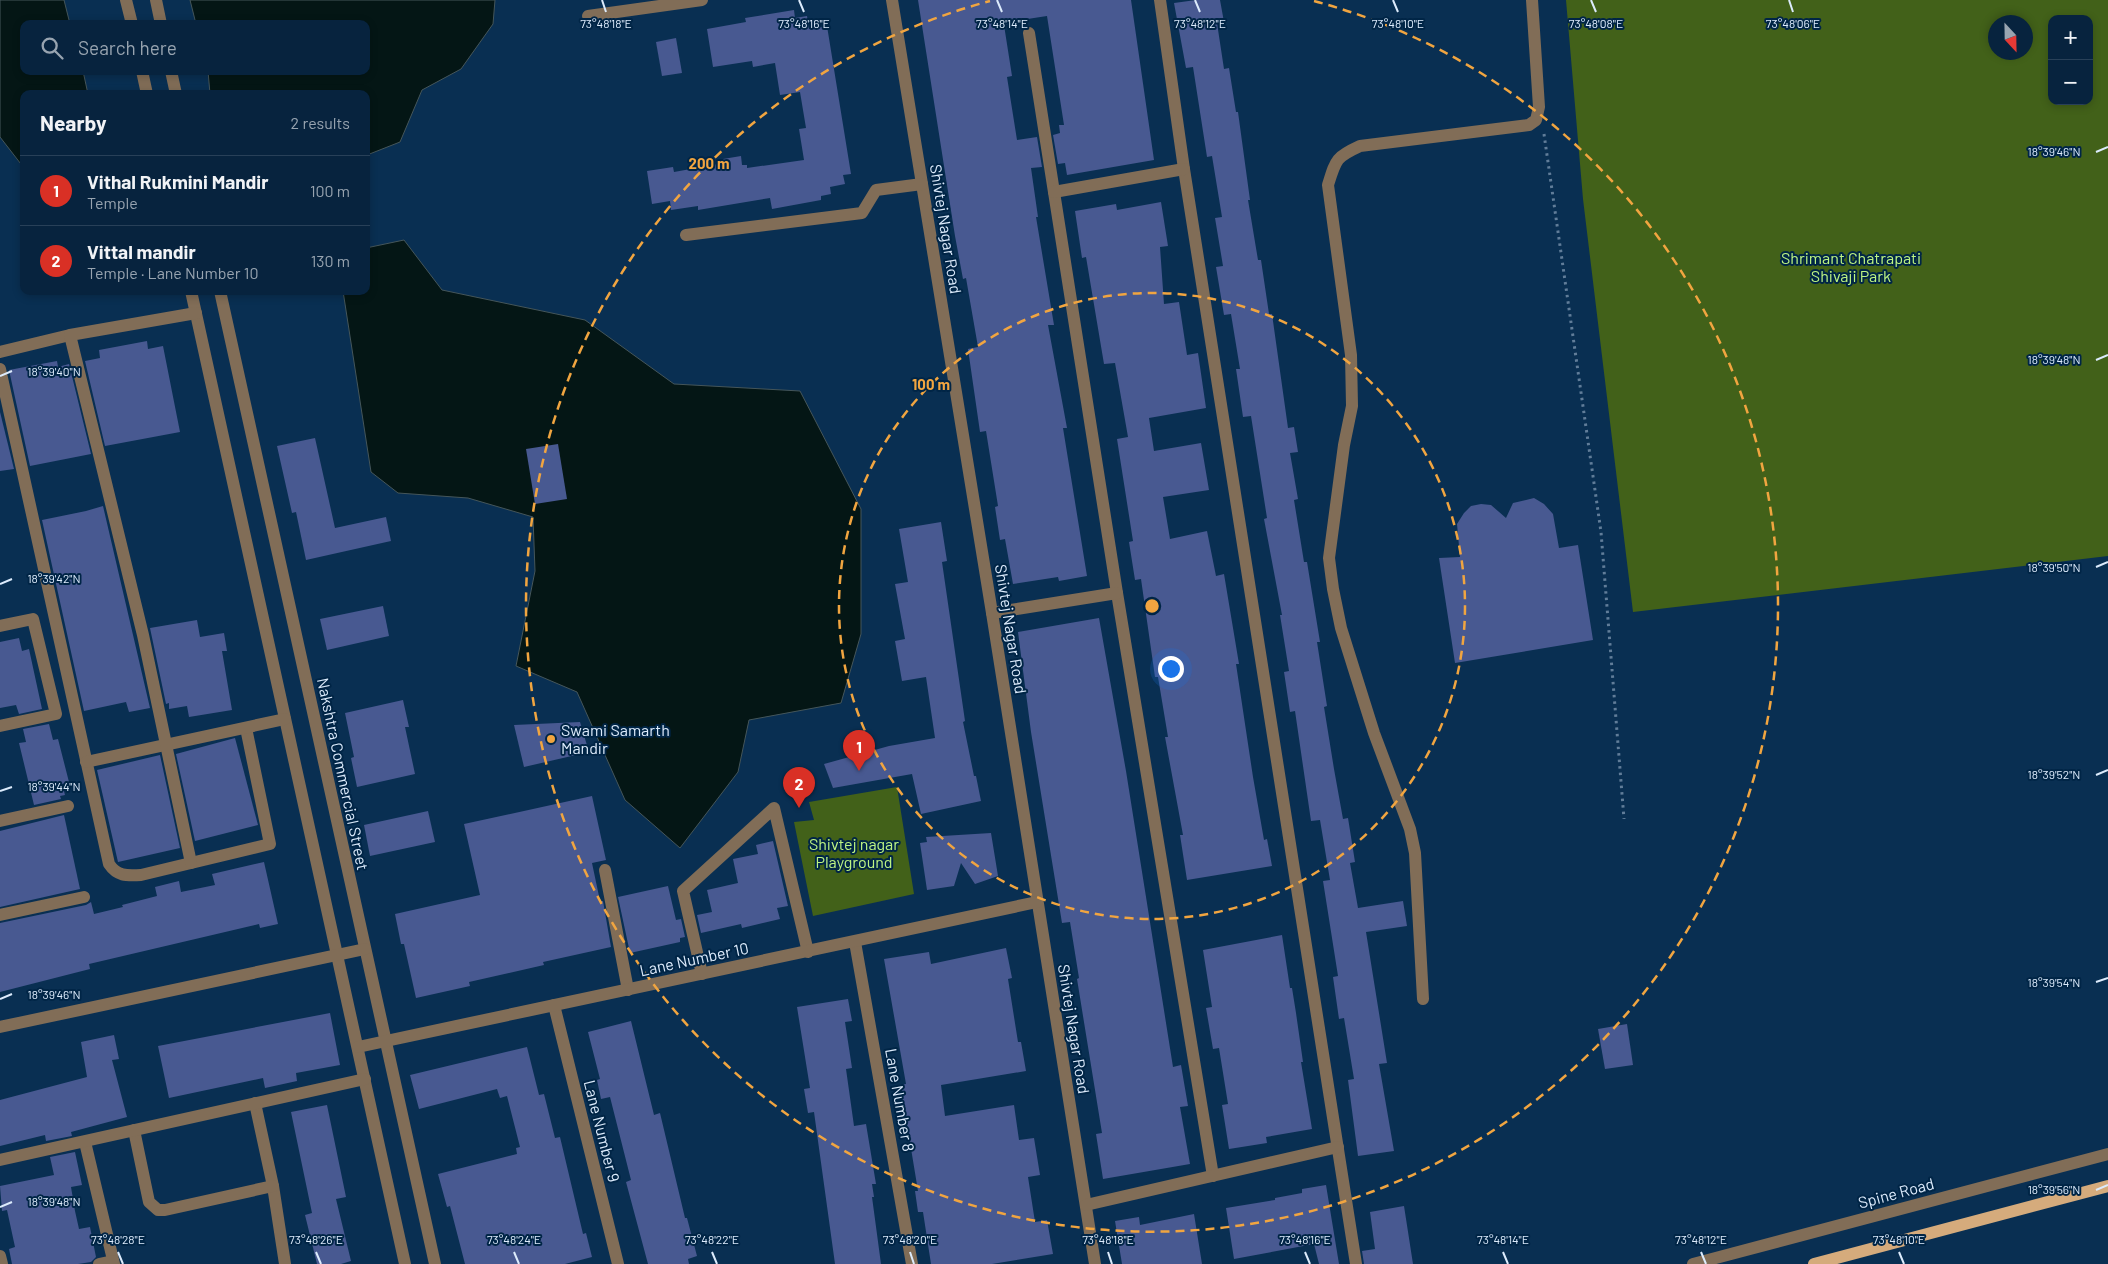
<!DOCTYPE html>
<html lang="en">
<head>
<meta charset="utf-8">
<style>
  body { margin:0; font-family:Barlow,sans-serif; background:#102b45; color:#f1f3f6 }
  .controls { position:absolute; right:15px; top:15px; display:grid; overflow:hidden; border-radius:10px; box-shadow:0 2px 8px #0003 }
  .controls button { width:45px; height:45px; display:grid; place-items:center; padding:0; border:0; border-bottom:1px solid #284058; background:#07233e; color:#f1f3f6; font:25px sans-serif }
  .compass { position:absolute; left:1988px; top:15px; width:45px; height:45px; border-radius:50%; background:#07233e; box-shadow:0 2px 8px #0003; rotate:158deg }
  .you { position:absolute; left:1170px; top:668px; width:18px; height:18px; margin:-12px; border:4px solid #fff; border-radius:50%; background:#1a73e8; box-shadow:0 0 0 8px #1a73e833 }
  .badge { display:grid; place-items:center; width:32px; height:32px; border-radius:50%; background:#d93025; color:#fff; font-size:16px; font-weight:700 }
  .pin { position:absolute; translate:-50% -41px; filter:drop-shadow(0 1px 2px #0008) }
  .pin::after { content:''; position:absolute; top:26px; width:18px; height:15px; background:inherit; clip-path:polygon(0 0,100% 0,50% 100%) }
  .list { margin:0; padding:0; list-style:none }
  h2 { display:flex; justify-content:space-between; align-items:center; height:65px; margin:0; padding:0 20px; font-size:21px }
  h2 small { font-size:16px; font-weight:400; color:#98a4b0 }
  .list li { display:grid; grid-template-columns:32px 1fr auto; gap:15px; align-items:center; box-sizing:border-box; height:70px; padding:0 20px; border-top:1px solid #284058 }
  .list b { display:block; font-size:19px; white-space:nowrap }
  .list p { margin:0; font-size:16px; white-space:nowrap; color:#98a4b0 }
  .list em { font-size:16px; font-style:normal; color:#98a4b0 }
  .icon { flex:none; width:28px; height:28px; fill:none; stroke:currentColor; stroke-width:2; stroke-linecap:round; stroke-linejoin:round }
  .map { position:relative; flex:none; width:2108px; height:1264px; overflow:hidden }
  .search { position:absolute; background:#07233e; box-shadow:0 2px 8px #0003; left:20px; top:20px; width:350px; height:55px; display:flex; align-items:center; gap:12px; box-sizing:border-box; padding:0 18px; border-radius:10px; color:#98a4b0; font-size:19px }
  .panel { position:absolute; background:#07233e; box-shadow:0 2px 8px #0003; left:20px; top:90px; width:350px; height:205px; border-radius:10px }
  .map>svg:first-child { display:block }
</style>
</head>
<body>
<div class="map">
<svg width="2108" height="1264" viewBox="0 0 2108 1264">
  <rect width="100%" height="100%" fill="#092f52"/>
  <g fill="#426119" fill-rule="evenodd">
    <path d="M1566,0H2108V556L1633,612L1583,199ZM2052,19H2089V101H2052ZM1996,22H2026V52H1996Z"/>
    <polygon points="897,787 914,894 813,916 794,822 814,820 809,802"/>
  </g>
  <g fill="#041615" stroke="#45565a">
    <polygon points="0,0 64,0 70,24 24,24 24,71 83,71 88,94 24,94 24,168 0,137"/>
    <polygon points="190,0 495,0 493,24 461,69 422,90 400,142 367,155 366,94 347,94 346,91 313,94 210,94 208,71 366,71 366,24 196,24"/>
    <polygon points="404,240 442,290 585,320 674,384 800,391 861,509 861,634 841,703 749,720 738,772 680,848 625,800 577,692 516,666 535,571 533,517 468,498 398,493 371,472 343,291 366,291 366,248"/>
  </g>
  <g fill="#485991">
    <polygon points="918,0 1131,0 1154,160 1067,175 1065,163 1058,164 1053,135 1060,133 1059,125 1064,125 1047,16 1014,21 1015,23 1004,25 1012,76 1007,77 1017,140 1037,137 1042,167 1031,168 1038,217 1036,217 1054,325 1048,325 1067,428 1063,428 1087,576 1059,581 1058,577 1013,584 1005,539 1000,540 995,507 998,506 986,431 980,432 968,349 978,347 966,278 963,279 955,236"/>
    <polygon points="1196,0 1220,0 1224,22 1217,23 1224,69 1229,68 1236,112 1238,112 1250,200 1248,200 1258,260 1261,260 1269,314 1272,314 1288,428 1294,427 1298,452 1290,453 1298,499 1294,500 1304,562 1307,562 1320,642 1317,642 1327,706 1324,707 1334,769 1343,819 1348,818 1355,862 1350,863 1358,908 1403,901 1407,926 1366,932 1387,1063 1379,1064 1394,1151 1358,1156 1348,1080 1354,1079 1344,1018 1339,1019 1333,977 1338,976 1323,881 1330,880 1320,820 1311,821 1295,711 1290,712 1284,672 1289,671 1280,615 1282,615 1264,519 1267,518 1251,416 1243,417 1236,369 1240,369 1231,314 1224,315 1216,267 1223,266 1215,218 1222,217 1212,156 1207,157 1193,67 1186,68 1174,3"/>
    <polygon points="794,10 795,18 807,16 809,29 827,26 851,174 843,175 845,184 830,187 831,194 821,196 821,200 772,209 770,198 698,210 698,206 671,210 670,201 652,204 647,171 673,167 674,172 724,163 723,159 741,156 742,165 747,165 747,168 804,160 799,129 806,128 800,92 780,95 775,63 753,67 752,61 713,67 707,29 746,22 745,18"/>
    <polygon points="676,38 682,73 662,76 656,42"/>
    <polygon points="1161,202 1168,246 1160,247 1164,304 1179,302 1187,355 1198,353 1206,408 1149,418 1154,451 1201,443 1209,490 1163,497 1170,539 1207,531 1216,576 1224,574 1239,664 1236,664 1253,777 1264,840 1267,839 1272,866 1187,880 1180,835 1183,835 1165,737 1168,737 1158,677 1155,677 1141,579 1135,580 1129,542 1133,541 1117,439 1128,437 1115,363 1104,364 1086,257 1082,258 1075,211 1116,204 1117,210"/>
    <polygon points="147,341 148,349 163,346 180,432 105,446 85,361 100,358 99,350"/>
    <polygon points="57,361 58,367 69,364 91,454 30,466 9,370"/>
    <polygon points="0,412 14,469 0,471"/>
    <polygon points="315,438 335,528 386,517 391,541 306,560 296,512 292,513 277,446"/>
    <polygon points="558,444 567,499 535,504 526,449"/>
    <polygon points="1534,498 1544,504 1553,514 1559,548 1578,545 1593,640 1455,663 1439,558 1460,557 1457,524 1464,513 1471,506 1481,504 1491,505 1506,518 1513,503"/>
    <polygon points="103,506 150,708 129,712 126,702 84,711 42,520 86,511"/>
    <polygon points="941,522 947,561 942,562 965,721 963,722 974,776 976,776 981,801 921,814 912,774 833,788 824,764 889,746 935,738 926,677 902,681 895,641 905,639 895,584 908,582 899,529"/>
    <polygon points="383,606 389,636 327,650 320,619"/>
    <polygon points="1099,618 1126,771 1173,1067 1181,1065 1188,1106 1180,1107 1190,1164 1103,1179 1096,1134 1102,1133 1077,979 1079,978 1070,922 1062,923 1031,732 1018,632"/>
    <polygon points="197,620 200,637 224,633 227,651 222,651 232,710 189,717 187,706 169,709 169,703 166,704 150,628"/>
    <polygon points="19,638 22,651 29,649 42,709 19,714 16,705 0,708 0,642"/>
    <polygon points="403,700 409,727 405,727 415,774 357,787 351,758 354,757 345,713"/>
    <polygon points="580,722 589,752 524,767 514,725"/>
    <polygon points="49,724 53,740 58,739 69,782 62,784 65,795 60,796 61,799 34,805 19,743 26,742 23,729"/>
    <polygon points="235,738 258,825 195,841 176,754"/>
    <polygon points="160,755 180,848 118,862 97,770"/>
    <polygon points="592,796 606,860 592,863 600,901 603,901 611,947 543,962 544,965 469,982 470,986 416,998 404,944 401,944 395,914 480,895 464,824"/>
    <polygon points="428,811 435,842 370,856 364,825"/>
    <polygon points="64,815 80,889 0,907 0,831"/>
    <polygon points="991,833 998,876 975,884 961,863 954,886 927,890 920,843 927,842 926,837"/>
    <polygon points="773,841 788,906 777,908 780,919 742,928 741,924 701,933 697,915 712,912 707,890 738,883 733,859 758,854 756,845"/>
    <polygon points="264,862 278,924 260,928 259,924 89,964 90,969 0,992 0,923 86,905 91,902 94,914 123,907 122,905 157,896 155,887 179,881 181,892 215,885 212,874"/>
    <polygon points="668,886 676,920 681,919 685,937 680,938 680,942 630,953 618,897"/>
    <polygon points="1282,935 1290,988 1292,988 1296,1013 1303,1062 1301,1062 1312,1129 1266,1137 1267,1143 1229,1149 1222,1105 1228,1104 1219,1048 1213,1049 1206,1008 1212,1007 1203,950"/>
    <polygon points="1006,948 1012,978 1008,979 1018,1042 1021,1042 1026,1071 941,1085 945,1116 1014,1105 1019,1140 1034,1138 1040,1175 1028,1177 1035,1222 1047,1220 1053,1254 992,1264 931,1264 923,1212 918,1212 915,1191 918,1191 904,1106 902,1106 899,1085 906,1084 884,959 929,952 931,964"/>
    <polygon points="848,999 852,1021 845,1022 852,1068 846,1069 854,1126 866,1124 876,1184 872,1184 874,1197 872,1197 881,1264 835,1264 814,1112 808,1113 804,1089 810,1088 797,1007"/>
    <polygon points="330,1013 340,1065 296,1073 297,1081 265,1088 263,1078 169,1098 158,1046"/>
    <polygon points="631,1021 654,1115 660,1113 685,1218 687,1218 697,1256 688,1259 689,1264 648,1264 626,1182 631,1180 610,1097 601,1099 597,1080 600,1079 588,1032"/>
    <polygon points="1627,1024 1633,1065 1605,1069 1598,1029"/>
    <polygon points="114,1035 119,1059 112,1060 127,1117 71,1132 72,1136 46,1141 45,1135 0,1146 0,1100 87,1077 81,1042"/>
    <polygon points="527,1047 539,1095 544,1094 555,1138 560,1137 583,1234 586,1233 592,1257 565,1264 465,1264 450,1206 447,1207 438,1174 517,1154 516,1148 520,1147 507,1096 500,1098 497,1089 419,1109 410,1075"/>
    <polygon points="327,1105 346,1197 336,1199 351,1261 341,1264 317,1264 305,1215 312,1213 291,1112"/>
    <polygon points="75,1152 82,1185 71,1187 75,1211 79,1229 90,1227 96,1257 91,1262 78,1264 12,1264 9,1249 15,1247 7,1210 2,1211 0,1186 54,1175 50,1157"/>
    <polygon points="1326,1185 1339,1264 1319,1264 1314,1244 1234,1259 1226,1208 1275,1200 1275,1198 1302,1193 1302,1189"/>
    <polygon points="1404,1206 1413,1264 1364,1264 1362,1251 1375,1249 1370,1212"/>
    <polygon points="1194,1214 1202,1264 1122,1264 1115,1221 1139,1217 1140,1225"/>
  </g>
  <g fill="none" stroke-linecap="round" stroke-linejoin="round">
    <polyline stroke="#617d99" stroke-width="3" stroke-dasharray="2.5 4" stroke-linecap="butt" points="1544,134 1601,532 1624,819"/>
    <g stroke="#816d57" stroke-width="12">
      <polyline points="126,0 132,24"/>
      <polyline points="156,0 161,24"/>
      <polyline points="892,0 992,613 1095,1264"/>
      <polyline points="1160,0 1184,169 1356,1264"/>
      <polyline points="588,16 702,0"/>
      <polyline points="1029,33 1117,593 1213,1176"/>
      <polyline points="142,71 147,94"/>
      <polyline points="171,71 176,94"/>
      <polyline points="1054,192 1184,169"/>
      <polyline points="686,235 862,213 876,190 922,184"/>
      <polyline points="191,291 405,1264"/>
      <polyline points="220,291 435,1264"/>
      <polyline points="0,352 70,335"/>
      <path d="M0,369L109,864C117,876 126,876 141,875L270,844L246,728"/>
      <polyline points="992,613 1117,593"/>
      <polyline points="0,626 33,619 56,714 0,726"/>
      <polyline points="86,762 285,719"/>
      <polyline points="0,821 68,806"/>
      <polyline points="191,863 143,635 70,335 196,313"/>
      <polyline points="605,870 628,990"/>
      <polyline points="0,915 84,897"/>
      <polyline points="855,942 912,1264"/>
      <polyline points="702,974 683,891 774,808 808,952"/>
      <path d="M1423,999L1415,853L1410,829L1374,733L1341,628L1333,589L1329,558L1344,445L1352,406L1351,355L1328,185C1336,159 1336,157 1360,146L1529,125L1536,120L1539,107L1532,0"/>
      <polyline points="554,1005 618,1264"/>
      <polyline points="0,1027 365,949"/>
      <polyline points="358,1047 1037,902"/>
      <polyline points="255,1103 273,1186 285,1264"/>
      <polyline points="134,1130 149,1202 158,1210 165,1210 273,1186"/>
      <polyline points="85,1142 114,1264"/>
      <polyline points="0,1160 365,1079"/>
      <polyline points="1086,1205 1338,1147"/>
      <polyline points="0,1256 2,1264"/>
      <polyline points="99,1264 113,1261"/>
      <polyline points="1693,1264 2108,1154"/>
    </g>
    <polyline stroke="#d5ab7c" stroke-width="12" points="1814,1264 2108,1186"/>
  </g>
  <path fill="none" stroke="#dcebfc" stroke-width="2" d="M602,0L606,12M799,0L804,12M997,0L1002,12M1195,0L1200,12M1393,0L1398,12M1591,0L1596,12M1789,0L1793,12M2096,152L2108,147M2096,360L2108,355M0,376L12,371M2096,567L2108,562M0,584L12,579M2096,775L2108,770M0,791L12,787M2096,982L2108,978M0,999L12,994M2096,1190L2108,1185M0,1207L12,1202M118,1252L123,1264M316,1252L321,1264M514,1252L519,1264M712,1252L717,1264M910,1252L914,1264M1108,1252L1112,1264M1305,1252L1310,1264M1503,1252L1508,1264M1701,1252L1706,1264M1899,1252L1904,1264"/>
  <g fill="none" stroke="#f1a540" stroke-width="2.5" stroke-dasharray="9 6">
    <circle cx="1152" cy="606" r="313"/>
    <path d="M1314 1A626 626 0 1 1 990 1"/>
  </g>
  <circle fill="#f1a540" stroke="#002546" stroke-width="2" cx="551" cy="739" r="5"/>
  <g text-anchor="middle" stroke-width="4" stroke-linejoin="round" paint-order="stroke">
    <g font-size="16" fill="#dcebfc" stroke="#002546">
      <text transform="translate(946 229) rotate(81)" y="6">Shivtej Nagar Road</text>
      <text transform="translate(1011 629) rotate(81)" y="6">Shivtej Nagar Road</text>
      <text transform="translate(343 774) rotate(78)" y="6">Nakshtra Commercial Street</text>
      <text transform="translate(694 959) rotate(-12)" y="6">Lane Number 10</text>
      <text transform="translate(1074 1029) rotate(81)" y="6">Shivtej Nagar Road</text>
      <text transform="translate(900 1100) rotate(80)" y="6">Lane Number 8</text>
      <text transform="translate(602 1131) rotate(76)" y="6">Lane Number 9</text>
      <text transform="translate(1896 1193) rotate(-15)" y="6">Spine Road</text>
    </g>
    <g font-size="16" fill="#bef583" stroke="#002546">
      <text x="1851" y="264">Shrimant Chatrapati<tspan x="1851" dy="18">Shivaji Park</tspan></text>
      <text x="854" y="850">Shivtej nagar<tspan x="854" dy="18">Playground</tspan></text>
    </g>
    <g font-size="16" fill="#dcebfc" stroke="#002546" text-anchor="start">
      <text x="561" y="736">Swami Samarth<tspan x="561" dy="18">Mandir</tspan></text>
    </g>
  </g>
  <g font-size="12" text-anchor="middle" fill="#dcebfc" stroke="#002546" stroke-width="4" stroke-linejoin="round" paint-order="stroke">
    <text x="606" y="28">73°48'18"E</text>
    <text x="804" y="28">73°48'16"E</text>
    <text x="1002" y="28">73°48'14"E</text>
    <text x="1200" y="28">73°48'12"E</text>
    <text x="1398" y="28">73°48'10"E</text>
    <text x="1596" y="28">73°48'08"E</text>
    <text x="1793" y="28">73°48'06"E</text>
    <text x="2054" y="156">18°39'46"N</text>
    <text x="2054" y="364">18°39'48"N</text>
    <text x="54" y="376">18°39'40"N</text>
    <text x="2054" y="572">18°39'50"N</text>
    <text x="54" y="583">18°39'42"N</text>
    <text x="2054" y="779">18°39'52"N</text>
    <text x="54" y="791">18°39'44"N</text>
    <text x="2054" y="987">18°39'54"N</text>
    <text x="54" y="999">18°39'46"N</text>
    <text x="2054" y="1194">18°39'56"N</text>
    <text x="54" y="1206">18°39'48"N</text>
    <text x="118" y="1244">73°48'28"E</text>
    <text x="316" y="1244">73°48'26"E</text>
    <text x="514" y="1244">73°48'24"E</text>
    <text x="712" y="1244">73°48'22"E</text>
    <text x="910" y="1244">73°48'20"E</text>
    <text x="1108" y="1244">73°48'18"E</text>
    <text x="1305" y="1244">73°48'16"E</text>
    <text x="1503" y="1244">73°48'14"E</text>
    <text x="1701" y="1244">73°48'12"E</text>
    <text x="1899" y="1244">73°48'10"E</text>
  </g>
  <circle cx="1152" cy="606" r="8" fill="#f1a540" stroke="#002546" stroke-width="2.5"/>
  <g font-size="15" text-anchor="middle" font-weight="bold" fill="#f1a540" stroke="#002546" stroke-width="4" stroke-linejoin="round" paint-order="stroke">
    <text x="709" y="169">200 m</text>
    <text x="931" y="390">100 m</text>
  </g>
</svg>
<div class="controls">
<button>+</button>
<button>−</button>
</div>
<svg class="compass" viewBox="-18 -18 36 36"><path d="M0-13l5 13h-10z" fill="#e53935"/><path d="M0 13l5-13h-10z" fill="#98a4b0"/></svg>
<div class="you"></div>
<div class="pin badge" style="left:859px;top:771px">1</div>
<div class="pin badge" style="left:799px;top:808px">2</div>
<div class="search"><svg class="icon" aria-label="search" viewBox="0 0 24 24"><circle cx="10" cy="10" r="6"/><path d="M15 15l6 6"/></svg>Search here</div>
<section class="panel">
<h2>Nearby<small>2 results</small></h2>
<ul class="list">
<li><span class="badge">1</span><div><b>Vithal Rukmini Mandir</b><p>Temple</p></div><em>100 m</em></li>
<li><span class="badge">2</span><div><b>Vittal mandir</b><p>Temple · Lane Number 10</p></div><em>130 m</em></li>
</ul>
</section>
</div>
</body>
</html>
